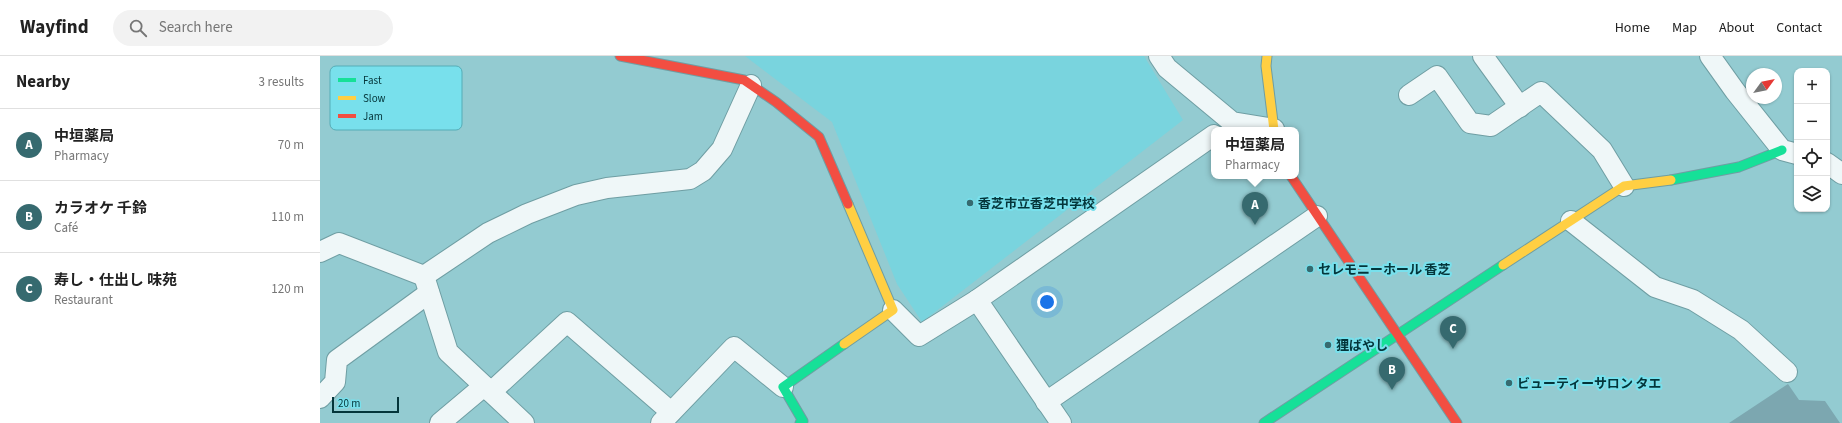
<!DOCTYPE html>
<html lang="en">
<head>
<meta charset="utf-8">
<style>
  body { margin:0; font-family:"Source Sans 3","Noto Sans JP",sans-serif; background:#f2f2f2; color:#222 }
  .controls { position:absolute; right:12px; top:12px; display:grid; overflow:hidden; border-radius:8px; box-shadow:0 1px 3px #0004 }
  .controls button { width:36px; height:36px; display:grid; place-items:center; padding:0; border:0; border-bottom:1px solid #e0e0e0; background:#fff; color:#222; font:20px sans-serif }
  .compass { position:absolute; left:1426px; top:12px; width:36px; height:36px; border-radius:50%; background:#fff; box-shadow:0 1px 3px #0004; rotate:57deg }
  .scale { position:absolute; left:12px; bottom:10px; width:67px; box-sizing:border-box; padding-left:4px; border:2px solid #04353a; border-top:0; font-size:11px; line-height:14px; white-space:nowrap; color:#04353a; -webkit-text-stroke:3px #78e0ec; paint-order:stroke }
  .you { position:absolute; left:727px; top:246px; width:14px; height:14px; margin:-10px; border:3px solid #fff; border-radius:50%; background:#1a73e8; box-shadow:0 0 0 6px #1a73e833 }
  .badge { display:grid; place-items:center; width:26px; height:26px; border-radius:50%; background:#366a6f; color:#fff; font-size:13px; font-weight:700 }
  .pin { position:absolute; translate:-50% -33px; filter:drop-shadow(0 1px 2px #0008) }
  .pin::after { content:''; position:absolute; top:21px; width:14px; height:12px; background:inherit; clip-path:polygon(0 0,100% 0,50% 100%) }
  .popup { position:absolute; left:891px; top:71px; width:88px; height:52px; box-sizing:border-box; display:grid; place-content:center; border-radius:8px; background:#fff; filter:drop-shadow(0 1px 3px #0005); font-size:13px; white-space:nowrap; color:#767676 }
  .popup b { font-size:15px; color:#222 }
  .popup::after { content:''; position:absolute; left:50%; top:100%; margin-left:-8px; border:8px solid transparent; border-top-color:#fff }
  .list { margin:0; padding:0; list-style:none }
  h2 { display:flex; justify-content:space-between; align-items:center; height:52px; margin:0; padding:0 16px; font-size:17px }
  h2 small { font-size:13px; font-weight:400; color:#767676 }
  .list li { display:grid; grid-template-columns:26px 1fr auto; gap:12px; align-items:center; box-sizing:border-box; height:72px; padding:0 16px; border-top:1px solid #e0e0e0 }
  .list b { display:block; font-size:15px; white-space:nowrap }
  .list p { margin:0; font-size:13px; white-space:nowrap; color:#767676 }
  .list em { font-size:13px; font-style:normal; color:#767676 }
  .icon { flex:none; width:22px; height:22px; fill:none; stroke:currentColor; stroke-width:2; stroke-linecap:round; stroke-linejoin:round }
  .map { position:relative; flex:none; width:1522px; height:367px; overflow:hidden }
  header { display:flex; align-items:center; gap:24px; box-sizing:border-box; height:56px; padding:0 20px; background:#fff; border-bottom:1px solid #e0e0e0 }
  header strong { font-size:19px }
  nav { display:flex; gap:22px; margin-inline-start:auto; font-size:14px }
  .search { width:280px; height:36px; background:#f2f2f2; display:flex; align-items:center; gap:10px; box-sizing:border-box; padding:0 14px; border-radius:22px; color:#767676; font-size:15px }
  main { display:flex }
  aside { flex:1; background:#fff }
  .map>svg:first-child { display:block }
</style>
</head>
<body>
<header>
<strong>Wayfind</strong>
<div class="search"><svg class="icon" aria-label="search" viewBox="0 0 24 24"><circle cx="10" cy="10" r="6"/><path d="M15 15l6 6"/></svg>Search here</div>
<nav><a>Home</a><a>Map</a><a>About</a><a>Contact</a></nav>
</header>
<main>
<aside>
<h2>Nearby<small>3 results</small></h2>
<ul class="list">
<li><span class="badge">A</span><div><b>中垣薬局</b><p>Pharmacy</p></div><em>70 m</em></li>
<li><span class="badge">B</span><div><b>カラオケ 千鈴</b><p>Café</p></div><em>110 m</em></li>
<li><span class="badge">C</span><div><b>寿し・仕出し 味苑</b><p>Restaurant</p></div><em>120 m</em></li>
</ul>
</aside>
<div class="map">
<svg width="1522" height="367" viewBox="0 0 1522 367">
  <rect width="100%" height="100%" fill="#93cbd1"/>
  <polygon fill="#79d4de" points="425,0 824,0 863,64 602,266 577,228 512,66"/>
  <polygon fill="#7ca7b0" points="1468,328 1479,344 1505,345 1520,367 1409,367"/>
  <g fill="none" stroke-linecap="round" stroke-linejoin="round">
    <g stroke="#6f9ea3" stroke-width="22">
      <g id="street">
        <polyline points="839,0 847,12 912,66 954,73"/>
        <polyline points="1163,0 1200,51"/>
        <polyline points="1390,0 1415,35 1462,94 1477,98"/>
        <polyline points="1089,39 1117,20 1150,67 1171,70 1221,36 1282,94 1304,130"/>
        <polyline points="1507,107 1522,118"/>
        <polyline points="1251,165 1335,231 1373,244 1421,274 1467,316"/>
        <polyline points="0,196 19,187 104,220 168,177 207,158 256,139 287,132 370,123 383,115 402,93 431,29"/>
        <polyline points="104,220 128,296 204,367"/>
        <polyline points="573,254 599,280 657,244"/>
        <polyline points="171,336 247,266 351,356"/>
        <polyline points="0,342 15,326 17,304 109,237"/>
        <polyline points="726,346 997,160"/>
        <polyline points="120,367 164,330"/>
        <polyline points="341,367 414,291 463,331"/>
        <polyline points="741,367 657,244 894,79"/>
      </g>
    </g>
    <g stroke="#6f9ea3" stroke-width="11">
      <g id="fast">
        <polyline points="1351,124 1419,111 1462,94"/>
        <polyline points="480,367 483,365 463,331 524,288"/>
        <polyline points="944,367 1183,209"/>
      </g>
    </g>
    <g stroke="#6f9ea3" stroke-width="11">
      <g id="slow">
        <polyline points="947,0 946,10 954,74"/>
        <polyline points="1183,209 1304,130 1351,124"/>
        <polyline points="524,288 573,254 528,148"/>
      </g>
    </g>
    <g stroke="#6f9ea3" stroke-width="11">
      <g id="jam">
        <polyline points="300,0 424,24 456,46 499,81 528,148"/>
        <polyline points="971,120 1137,367"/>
      </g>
    </g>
    <use href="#street" stroke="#eff7f8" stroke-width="20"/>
    <use href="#fast" stroke="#16e098" stroke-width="9"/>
    <use href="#slow" stroke="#ffcf43" stroke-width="9"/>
    <use href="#jam" stroke="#f24e42" stroke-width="9"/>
  </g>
  <g fill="#366a6f" stroke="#78e0ec" stroke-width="1.5">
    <circle cx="650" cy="147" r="4"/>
    <circle cx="990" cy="213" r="4"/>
    <circle cx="1008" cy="289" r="4"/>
    <circle cx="1189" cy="327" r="4"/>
  </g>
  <g text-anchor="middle" stroke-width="4" stroke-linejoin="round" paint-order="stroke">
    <g font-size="13" font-weight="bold" fill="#04353a" stroke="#78e0ec" text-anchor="start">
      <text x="658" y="152">香芝市立香芝中学校</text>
      <text x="998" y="218">セレモニーホール 香芝</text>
      <text x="1016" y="294">狸ばやし</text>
      <text x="1197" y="332">ビューティーサロン タエ</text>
    </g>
  </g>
  <rect x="10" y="10" width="132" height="64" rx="6" fill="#78e0ec" stroke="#55adb7" stroke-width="1"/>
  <rect x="18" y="22" width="18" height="4" fill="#16e098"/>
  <rect x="18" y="40" width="18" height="4" fill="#ffcf43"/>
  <rect x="18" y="58" width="18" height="4" fill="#f24e42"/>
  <g font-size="11" fill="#04353a">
    <text x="43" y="28">Fast</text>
    <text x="43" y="46">Slow</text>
    <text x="43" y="64">Jam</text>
  </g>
</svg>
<div class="controls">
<button>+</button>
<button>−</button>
<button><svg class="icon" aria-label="locate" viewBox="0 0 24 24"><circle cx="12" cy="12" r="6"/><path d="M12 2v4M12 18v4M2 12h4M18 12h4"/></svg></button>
<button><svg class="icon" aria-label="layers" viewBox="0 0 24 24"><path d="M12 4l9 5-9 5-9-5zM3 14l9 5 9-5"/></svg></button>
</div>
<svg class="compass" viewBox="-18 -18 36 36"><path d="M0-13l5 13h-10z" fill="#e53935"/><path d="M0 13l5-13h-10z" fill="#767676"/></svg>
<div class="scale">20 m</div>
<div class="you"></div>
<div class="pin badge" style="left:935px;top:169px">A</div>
<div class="popup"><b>中垣薬局</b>Pharmacy</div>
<div class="pin badge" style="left:1072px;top:334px">B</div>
<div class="pin badge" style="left:1133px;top:293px">C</div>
</div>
</main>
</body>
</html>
